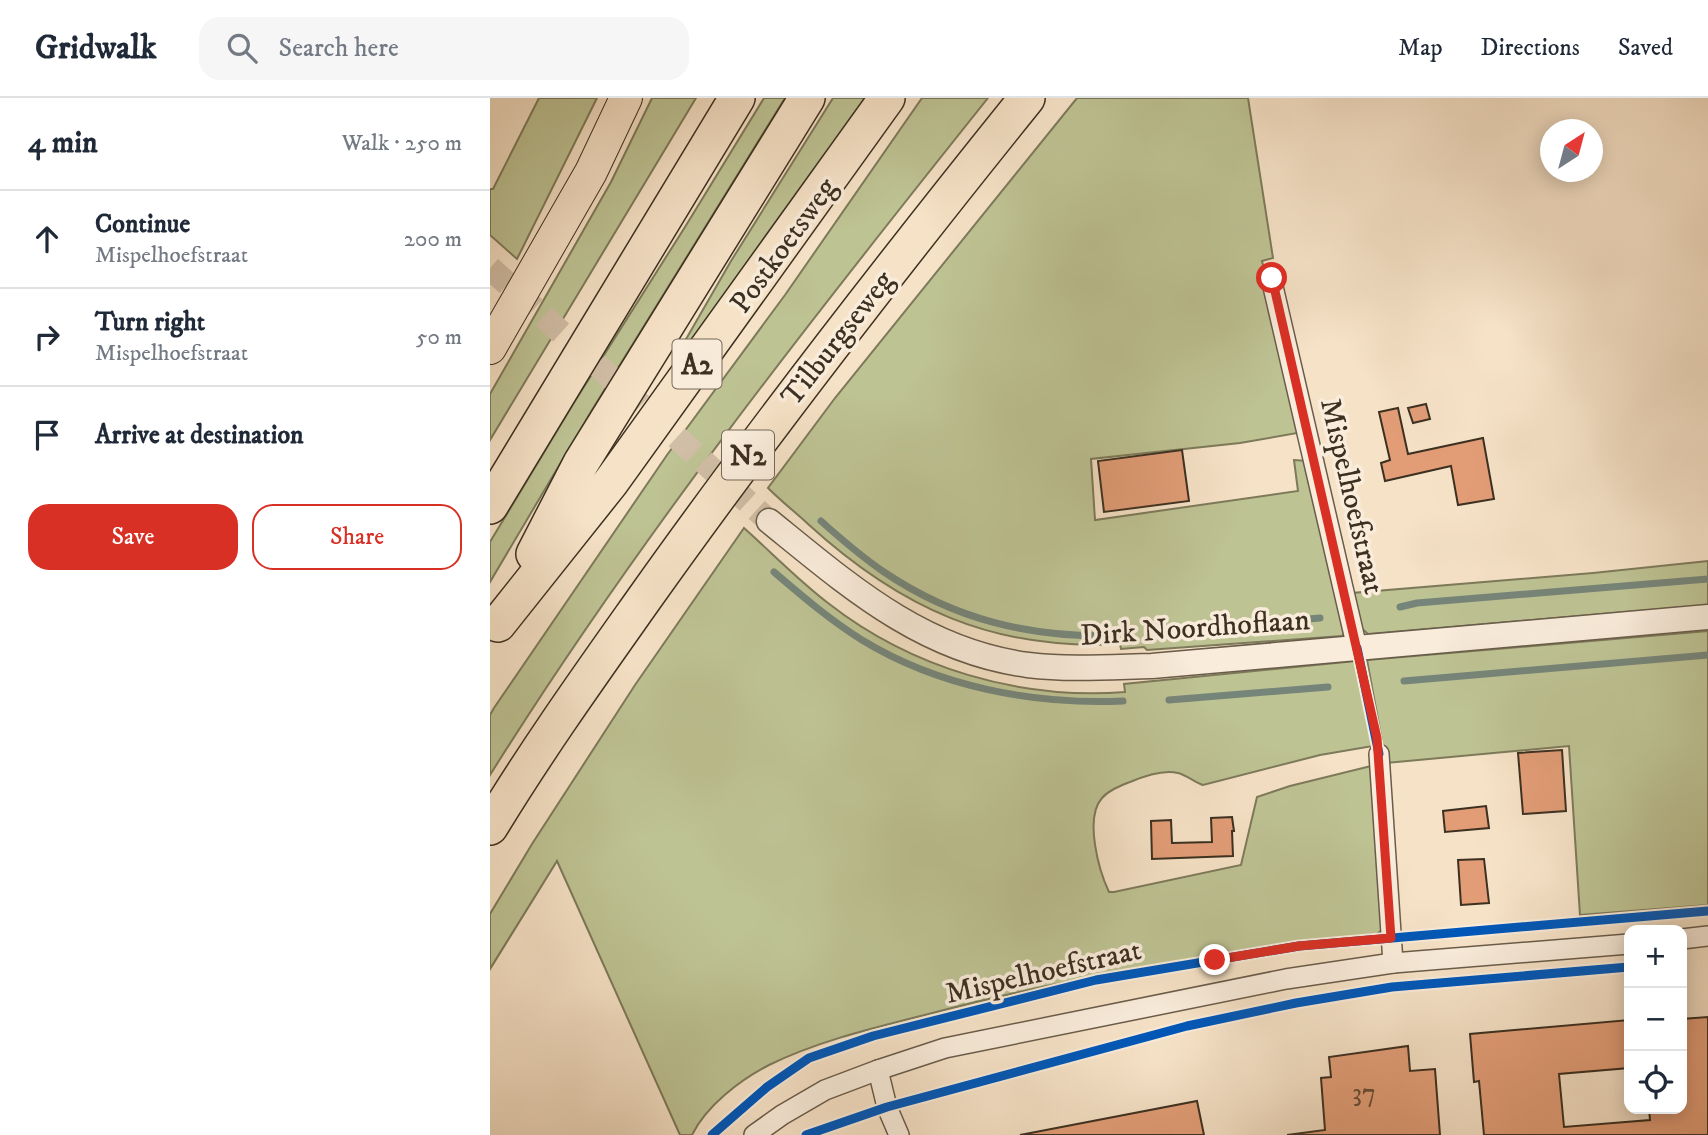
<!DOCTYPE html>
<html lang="en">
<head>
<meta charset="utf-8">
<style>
  body { margin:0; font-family:"IM FELL DW Pica",serif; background:#f6f6f7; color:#1f2937 }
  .controls { position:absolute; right:21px; bottom:21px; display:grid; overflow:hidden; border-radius:14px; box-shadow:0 4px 18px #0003 }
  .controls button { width:63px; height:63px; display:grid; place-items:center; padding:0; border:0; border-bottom:2px solid #e0e1e3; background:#fff; color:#1f2937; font:35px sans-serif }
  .compass { position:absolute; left:1050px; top:21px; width:63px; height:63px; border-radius:50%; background:#fff; box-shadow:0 4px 18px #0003; rotate:36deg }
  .stop { position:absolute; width:21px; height:21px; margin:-16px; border:5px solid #d93025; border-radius:50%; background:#fff }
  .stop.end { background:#d93025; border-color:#fff; box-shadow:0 2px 7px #0008 }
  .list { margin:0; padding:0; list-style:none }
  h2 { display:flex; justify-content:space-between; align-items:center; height:91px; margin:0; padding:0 28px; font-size:30px }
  h2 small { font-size:23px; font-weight:400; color:#747a83 }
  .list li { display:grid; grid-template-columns:46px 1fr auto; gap:21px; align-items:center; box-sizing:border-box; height:98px; padding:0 28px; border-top:2px solid #e0e1e3 }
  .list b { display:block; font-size:26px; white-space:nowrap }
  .list p { margin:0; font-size:23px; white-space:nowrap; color:#747a83 }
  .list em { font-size:23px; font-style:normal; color:#747a83 }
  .actions { display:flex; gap:14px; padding:21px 28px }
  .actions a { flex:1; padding:16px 0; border:2px solid #d93025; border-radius:21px; text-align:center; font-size:24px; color:#d93025 }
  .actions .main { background:#d93025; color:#fff }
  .icon { flex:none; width:38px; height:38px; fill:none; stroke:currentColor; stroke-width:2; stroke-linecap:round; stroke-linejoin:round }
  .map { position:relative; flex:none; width:1218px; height:1037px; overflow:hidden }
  header { display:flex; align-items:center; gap:42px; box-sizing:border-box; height:98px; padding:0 35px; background:#fff; border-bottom:2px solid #e0e1e3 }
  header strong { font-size:33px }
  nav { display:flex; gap:38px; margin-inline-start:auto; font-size:24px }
  .search { width:490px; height:63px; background:#f6f6f7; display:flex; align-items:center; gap:18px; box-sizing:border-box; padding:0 24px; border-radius:21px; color:#747a83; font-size:26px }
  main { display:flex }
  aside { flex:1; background:#fff }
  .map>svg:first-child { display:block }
</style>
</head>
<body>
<header>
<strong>Gridwalk</strong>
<div class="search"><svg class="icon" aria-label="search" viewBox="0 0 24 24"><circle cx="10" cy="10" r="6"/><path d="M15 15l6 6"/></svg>Search here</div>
<nav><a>Map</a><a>Directions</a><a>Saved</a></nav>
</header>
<main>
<aside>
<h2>4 min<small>Walk · 250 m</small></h2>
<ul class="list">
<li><svg class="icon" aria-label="ahead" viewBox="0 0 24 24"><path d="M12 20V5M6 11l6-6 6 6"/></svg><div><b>Continue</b><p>Mispelhoefstraat</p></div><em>200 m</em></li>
<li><svg class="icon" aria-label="right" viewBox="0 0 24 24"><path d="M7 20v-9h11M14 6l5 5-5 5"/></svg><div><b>Turn right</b><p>Mispelhoefstraat</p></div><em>50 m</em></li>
<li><svg class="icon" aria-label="arrive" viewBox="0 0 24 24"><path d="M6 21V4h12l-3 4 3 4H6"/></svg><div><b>Arrive at destination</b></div></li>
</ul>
<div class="actions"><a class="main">Save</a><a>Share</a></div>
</aside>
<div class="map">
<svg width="1218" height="1037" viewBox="0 0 1218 1037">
  <rect width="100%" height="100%" fill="#f6e2c7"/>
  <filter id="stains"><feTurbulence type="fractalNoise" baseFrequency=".00286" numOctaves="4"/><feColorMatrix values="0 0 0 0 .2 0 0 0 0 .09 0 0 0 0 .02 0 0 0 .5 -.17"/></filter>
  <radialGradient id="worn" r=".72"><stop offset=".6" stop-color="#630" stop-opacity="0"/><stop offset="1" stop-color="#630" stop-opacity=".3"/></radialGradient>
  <g fill="#bec394" stroke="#7d7a5a" stroke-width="2">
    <polygon points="49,0 107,0 27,161 0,137 0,91 3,91"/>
    <polygon points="162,0 206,0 0,342 0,296 121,84"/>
    <polygon points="274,0 295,0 102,312 0,484 0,444 85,303 195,129"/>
    <polygon points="343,0 375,0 189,266 184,262 241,163"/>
    <path d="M432,0H498C323,219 149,439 0,677V617L4,610L177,357L295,197Z"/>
    <path d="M587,0H758L783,160L772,163L813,334L750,345L601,361L605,422L808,393L804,362L819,363L858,530L852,538L657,552L654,549L631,551L630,546C503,553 410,510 318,426C305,414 291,403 278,390L345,300Z"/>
    <path d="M254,430C282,455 308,482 338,505C421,570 529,602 635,594L634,586L866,563L883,648L830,657L713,687C705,684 696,677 688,675C673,671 654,678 640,684C630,688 619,692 612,700C594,720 609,773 619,794H624L751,767L767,699L800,688L885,667L893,831L887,836C740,853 594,876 450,913C392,928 332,941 279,967C250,982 216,1008 202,1037H190L67,763L0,871V816L42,746L145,587Z"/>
    <polygon points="1218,463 1218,507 878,536 869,528 862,495 1103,475"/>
    <polygon points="1218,533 1218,807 1090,817 1079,648 896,665 877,562"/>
  </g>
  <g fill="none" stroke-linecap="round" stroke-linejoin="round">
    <g stroke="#768579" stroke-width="7">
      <path d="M331,423C351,441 372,459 394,474C465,522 539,539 623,538"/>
      <path d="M284,474C312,498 340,522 372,542C449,589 544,607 633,603"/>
      <polyline points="910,509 927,505 1218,481"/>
      <polyline points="669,534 830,520"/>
      <polyline points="914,583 1218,557"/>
      <polyline points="679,602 838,589"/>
    </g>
  </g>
  <g fill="#e29d77" stroke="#3c3021" stroke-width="2">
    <polygon points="936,306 940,321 923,325 918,310"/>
    <polygon points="908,310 918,356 993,340 1004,401 968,407 961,368 895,383 891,365 900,362 889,314"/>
    <polygon points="692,352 699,403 614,414 608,363"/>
    <polygon points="1072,652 1076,713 1033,716 1028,655"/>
    <polygon points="996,708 999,730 955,734 953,713"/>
    <polygon points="742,719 744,733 742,733 743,758 662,761 661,723 681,722 682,745 722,744 721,720"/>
    <polygon points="994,761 999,805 971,807 968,762"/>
    <polygon points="1218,919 1218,1037 994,1037 989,983 984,984 980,936 1139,922 1139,970 1069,976 1074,1029 1160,1022 1159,1011 1192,1011 1192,921"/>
    <polygon points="918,948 920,973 945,971 950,1037 797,1037 835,1032 831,980 841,979 839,959"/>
    <polygon points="707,1003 714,1037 530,1037"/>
  </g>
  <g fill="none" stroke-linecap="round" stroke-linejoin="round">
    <polyline stroke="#d1bea6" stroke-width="24" stroke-dasharray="24 12" stroke-linecap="butt" points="0,170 279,423"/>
    <g stroke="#6a5c4a" stroke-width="22">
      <g id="minor">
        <polyline points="781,180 867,550"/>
        <polyline points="889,656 903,865"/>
        <polyline points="1192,841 1218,838"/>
        <polyline points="388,972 397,1009 409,1037"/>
        <polyline points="264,1037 292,1017 335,992 388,972 455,950 796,881 903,865 1139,846"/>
      </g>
    </g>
    <g stroke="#6a5c4a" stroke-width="27">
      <path id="tertiary" d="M279,423C358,487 432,553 538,567C579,572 621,569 662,568L1218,519"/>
    </g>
    <g stroke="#3c3021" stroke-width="34">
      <polyline id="trunk" points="0,250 101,74 136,0"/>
    </g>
    <g stroke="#3c3021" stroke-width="38">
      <g id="motorway">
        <polyline points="0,408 247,0"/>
        <polyline points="44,456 91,365 317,0"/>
        <polyline points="8,526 121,384 397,0"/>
        <path d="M0,729C48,650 101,576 154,501C276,329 405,164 537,0"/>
      </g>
    </g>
    <use href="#minor" stroke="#f9ecdb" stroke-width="19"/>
    <use href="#tertiary" stroke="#f9ecdb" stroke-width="24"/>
    <use href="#trunk" stroke="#f6e2c7" stroke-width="32"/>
    <use href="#motorway" stroke="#f6e2c7" stroke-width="35"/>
    <g stroke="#f9ecdb" stroke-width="13">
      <g id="cycleway">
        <polyline points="867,550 889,656"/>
        <polyline points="222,1037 277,989 319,960 383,938 606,882 809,848 1218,813"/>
        <polyline points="316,1037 397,1009 697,928 806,905 902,889 1139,869"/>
      </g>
    </g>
    <use href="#cycleway" stroke="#0057b8" stroke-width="9"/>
  </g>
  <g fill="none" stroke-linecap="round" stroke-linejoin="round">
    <polyline stroke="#d93025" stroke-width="9" points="725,862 809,848 901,840 887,640 782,180"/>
  </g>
  <g text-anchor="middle" stroke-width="7" stroke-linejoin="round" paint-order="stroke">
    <g font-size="26" fill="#664b36">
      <text x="874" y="1003">37</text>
    </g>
    <g fill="#f9ecdb" stroke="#756859" stroke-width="2">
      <rect x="182.5" y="241.5" width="49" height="49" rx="5"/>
      <rect x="232" y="332.5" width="52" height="49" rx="5"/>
    </g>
    <g font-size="28" font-weight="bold" fill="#3c3021">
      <text x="207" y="276">A2</text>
      <text x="258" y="367">N2</text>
    </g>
    <g font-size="30" fill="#3c3021" stroke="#f9ecdb">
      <text transform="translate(293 147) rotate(-54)" y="10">Postkoetsweg</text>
      <text transform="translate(347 240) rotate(-52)" y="10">Tilburgseweg</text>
      <text transform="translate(863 398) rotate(77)" y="10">Mispelhoefstraat</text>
      <text transform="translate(705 529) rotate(-4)" y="10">Dirk Noordhoflaan</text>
      <text transform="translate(553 873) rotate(-13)" y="10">Mispelhoefstraat</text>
    </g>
  </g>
  <rect width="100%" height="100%" filter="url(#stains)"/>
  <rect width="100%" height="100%" fill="url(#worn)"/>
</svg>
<div class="controls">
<button>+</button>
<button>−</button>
<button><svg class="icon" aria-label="locate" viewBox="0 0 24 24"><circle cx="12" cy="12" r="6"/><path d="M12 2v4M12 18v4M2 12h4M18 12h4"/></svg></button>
</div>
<svg class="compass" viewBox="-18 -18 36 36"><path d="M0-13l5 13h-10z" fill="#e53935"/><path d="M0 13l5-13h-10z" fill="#747a83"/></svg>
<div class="stop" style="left:782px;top:180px"></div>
<div class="stop end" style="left:725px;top:862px"></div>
</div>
</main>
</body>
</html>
